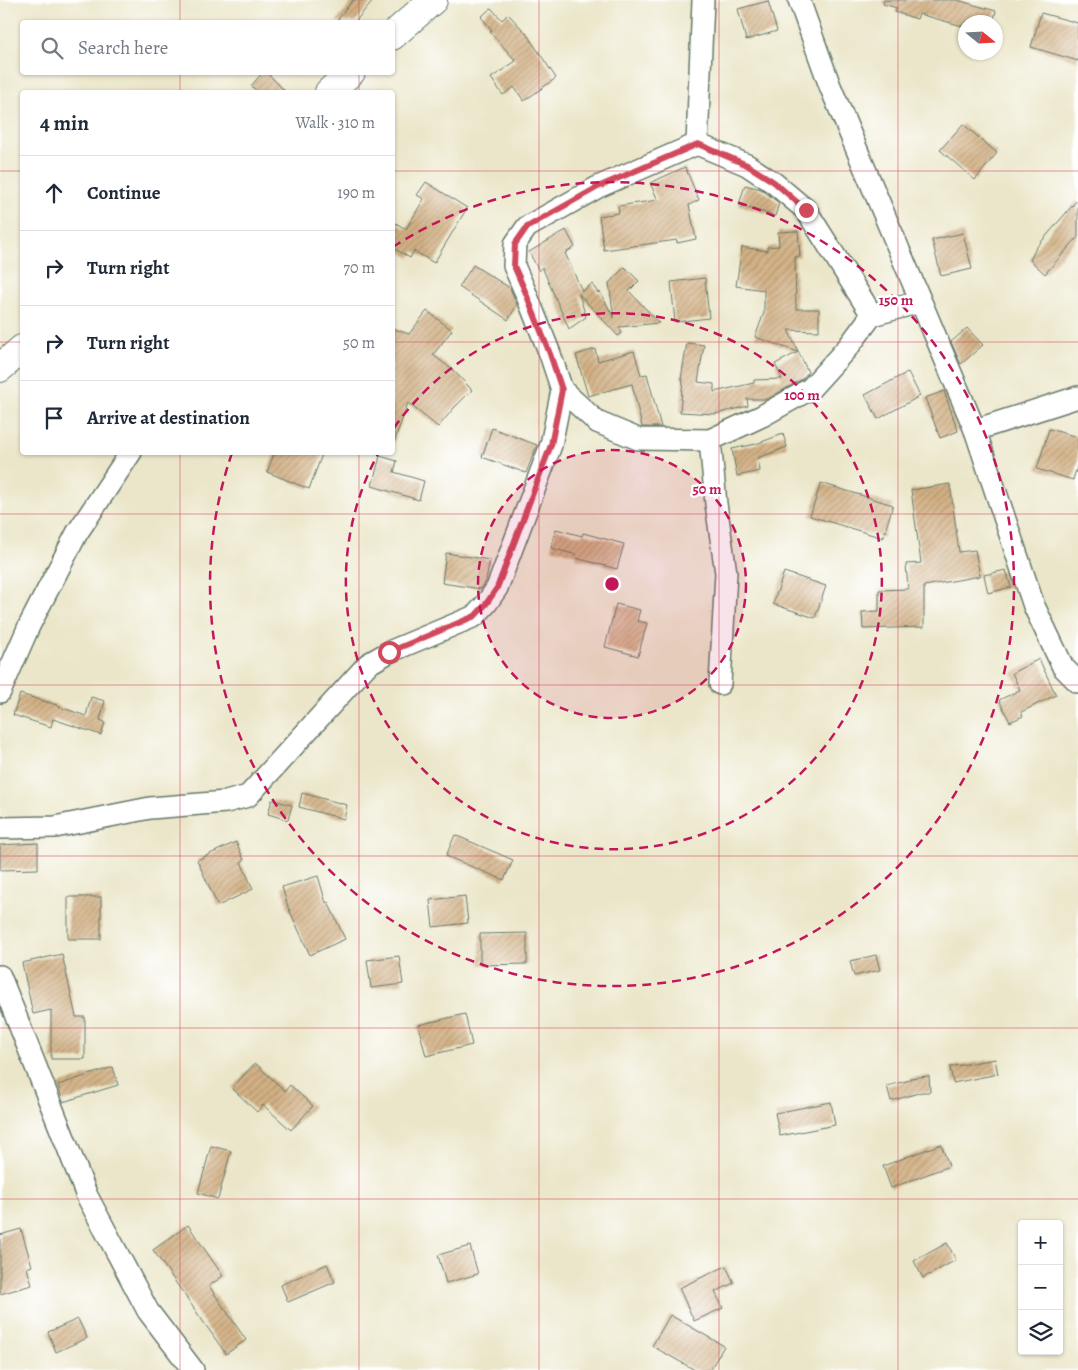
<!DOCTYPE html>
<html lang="en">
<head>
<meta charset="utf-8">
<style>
  body { margin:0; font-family:Alegreya,serif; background:#f6f6f7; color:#1f2937 }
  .controls { position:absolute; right:15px; bottom:15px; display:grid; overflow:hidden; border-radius:5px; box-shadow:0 1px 4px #0004 }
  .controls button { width:45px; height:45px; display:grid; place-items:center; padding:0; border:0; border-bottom:1px solid #e0e1e3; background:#fff; color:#1f2937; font:25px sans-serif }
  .compass { position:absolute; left:958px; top:15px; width:45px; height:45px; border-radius:50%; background:#fff; box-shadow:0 1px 4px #0004; rotate:108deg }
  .stop { position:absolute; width:15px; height:15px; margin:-11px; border:4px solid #d1495b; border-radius:50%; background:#fff }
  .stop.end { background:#d1495b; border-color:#fff; box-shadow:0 1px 5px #0008 }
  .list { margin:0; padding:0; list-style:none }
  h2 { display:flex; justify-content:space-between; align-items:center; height:65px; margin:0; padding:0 20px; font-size:21px }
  h2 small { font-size:16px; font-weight:400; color:#747a83 }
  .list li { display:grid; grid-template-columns:32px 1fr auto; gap:15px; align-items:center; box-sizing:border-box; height:75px; padding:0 20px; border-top:1px solid #e0e1e3 }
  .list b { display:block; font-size:19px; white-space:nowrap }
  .list em { font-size:16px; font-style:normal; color:#747a83 }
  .icon { flex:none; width:28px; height:28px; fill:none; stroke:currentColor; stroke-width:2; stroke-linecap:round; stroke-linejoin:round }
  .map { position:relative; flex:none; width:1078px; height:1370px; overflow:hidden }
  .search { position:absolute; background:#fff; box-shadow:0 1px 4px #0004; left:20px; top:20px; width:375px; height:55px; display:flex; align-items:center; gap:12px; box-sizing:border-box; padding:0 18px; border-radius:5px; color:#747a83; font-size:19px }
  .panel { position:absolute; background:#fff; box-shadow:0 1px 4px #0004; left:20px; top:90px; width:375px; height:365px; border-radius:5px }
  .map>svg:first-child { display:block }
</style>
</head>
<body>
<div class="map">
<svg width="1078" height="1370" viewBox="0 0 1078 1370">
  <defs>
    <pattern id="building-hatch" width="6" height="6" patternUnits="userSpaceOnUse" patternTransform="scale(1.25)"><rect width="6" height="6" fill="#d3b184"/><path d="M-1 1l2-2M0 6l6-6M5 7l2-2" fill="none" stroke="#ab916d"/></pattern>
  </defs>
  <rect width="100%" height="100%" fill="#fff"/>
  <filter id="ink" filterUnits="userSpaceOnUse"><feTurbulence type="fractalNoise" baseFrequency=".02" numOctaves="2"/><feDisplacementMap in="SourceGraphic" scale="10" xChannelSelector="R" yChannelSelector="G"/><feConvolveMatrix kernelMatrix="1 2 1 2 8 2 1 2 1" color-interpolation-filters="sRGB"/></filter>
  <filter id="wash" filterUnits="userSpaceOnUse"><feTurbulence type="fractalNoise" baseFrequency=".0096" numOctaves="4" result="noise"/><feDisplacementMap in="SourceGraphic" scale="20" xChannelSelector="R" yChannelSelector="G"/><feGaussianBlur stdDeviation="1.12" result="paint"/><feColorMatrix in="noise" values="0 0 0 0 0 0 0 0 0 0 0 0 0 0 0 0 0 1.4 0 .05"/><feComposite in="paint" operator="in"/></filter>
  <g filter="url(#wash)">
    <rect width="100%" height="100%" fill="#ebe6c9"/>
    <g id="blocks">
      <g fill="url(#building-hatch)">
        <polygon points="353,0 373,0 355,22 336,22"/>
        <polygon points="884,0 957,0 996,11 993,22 966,22 966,27 919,14 917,19 895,12 897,8 883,4"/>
        <polygon points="768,1 777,31 746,40 738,9"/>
        <polygon points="491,8 502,20 508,14 526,33 556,78 524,101 514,87 503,95 491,78 516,61 490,32 492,30 481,17"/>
        <polygon points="1041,13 1078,23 1078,61 1031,47"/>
        <polygon points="263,72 266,72 286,92 258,92 251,86"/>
        <polygon points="963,124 997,153 975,180 940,150"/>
        <polygon points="685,167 699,200 689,205 696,239 677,243 677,240 604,250 599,216 619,213 618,206 658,200 650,183"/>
        <polygon points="426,182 467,208 434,263 414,251 410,258 392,247 392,221 406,229 424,199 417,195"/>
        <polygon points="745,185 761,189 779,203 775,216 739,205"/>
        <polygon points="1078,199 1078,237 1045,274 1030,260 1036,248"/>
        <polygon points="566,230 575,247 565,253 582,291 592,284 598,293 600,292 614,318 609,283 625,267 639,281 629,291 659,323 619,327 622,333 618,336 579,294 586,317 569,329 542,267 539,271 529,252"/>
        <polygon points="798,231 800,257 795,257 796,309 819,309 819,331 788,330 808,372 802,379 768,399 747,399 748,406 715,414 680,412 683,379 681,379 687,343 704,345 698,382 714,384 714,392 754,383 754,380 782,379 775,364 798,352 755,337 764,313 764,290 736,286 742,247 767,251 767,247 779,246 778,232"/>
        <polygon points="963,233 972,269 941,276 932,240"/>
        <polygon points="473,265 510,288 517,305 508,320 459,287"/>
        <polygon points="705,278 709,318 675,322 671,282"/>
        <polygon points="427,311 452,330 433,355 453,370 472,390 454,408 438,427 408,403 394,442 392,442 392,328 409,334"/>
        <polygon points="967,328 983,345 961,364 951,342"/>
        <polygon points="595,349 598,361 634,351 641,375 647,374 661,427 642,427 632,384 588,396 576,355"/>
        <polygon points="908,372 920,396 878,419 865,395"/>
        <polygon points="944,391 958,431 940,438 925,398"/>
        <polygon points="492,428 537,445 526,473 482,457"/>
        <polygon points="1049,429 1078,437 1078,463 1073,480 1037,469"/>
        <polygon points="783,434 787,447 758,458 760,471 737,476 732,449 756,444"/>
        <polygon points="275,452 323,452 309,489 267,472"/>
        <polygon points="380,456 397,461 394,472 424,481 419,500 372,486"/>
        <polygon points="821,483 893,505 883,538 810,516"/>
        <polygon points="950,484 959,552 975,550 980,576 924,586 924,627 863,629 862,612 879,611 879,590 908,589 906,564 921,563 911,490"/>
        <polygon points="556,529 582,536 583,533 624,544 617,569 576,558 577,555 551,548"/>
        <polygon points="446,553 490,560 486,581 481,589 442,583"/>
        <polygon points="1006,570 1011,587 988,593 984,575"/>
        <polygon points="784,572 826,586 815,618 773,604"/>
        <polygon points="616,604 640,610 637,621 647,623 638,656 605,647"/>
        <polygon points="1039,659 1056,695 1021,712 1023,716 1010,722 999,700 1020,690 1012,673"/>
        <polygon points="20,694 57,705 57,706 86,716 91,697 105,701 100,720 105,722 101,735 53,719 51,727 13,715"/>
        <polygon points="302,793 347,805 344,819 299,807"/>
        <polygon points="272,800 292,805 288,820 268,814"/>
        <polygon points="455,835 513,860 504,880 446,856"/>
        <polygon points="236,842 244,860 241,862 253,889 218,906 197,860"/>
        <polygon points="38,843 38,869 0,870 0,845"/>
        <polygon points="318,876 326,903 328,902 345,939 310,955 288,907 282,887"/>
        <polygon points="465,896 468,923 433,927 430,900"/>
        <rect x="68" y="897" width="33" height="42"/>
        <polygon points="527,933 527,964 480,965 480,934"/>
        <polygon points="62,954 76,1017 85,1017 85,1059 51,1059 51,1010 33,1014 22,963"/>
        <polygon points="876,955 880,970 854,976 850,961"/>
        <polygon points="399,956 403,984 371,988 367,960"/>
        <polygon points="465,1014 472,1045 426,1056 418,1025"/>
        <polygon points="995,1059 998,1074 953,1083 950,1067"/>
        <polygon points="255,1063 285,1091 290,1085 313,1106 291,1130 263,1105 257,1112 232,1088"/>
        <polygon points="113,1067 118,1085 63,1102 58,1085"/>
        <polygon points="929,1076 930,1092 922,1092 891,1101 887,1086 910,1080 910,1078"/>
        <polygon points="831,1102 835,1125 780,1136 775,1113"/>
        <polygon points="941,1144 949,1166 891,1188 883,1166"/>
        <polygon points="211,1146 231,1151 218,1199 198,1193"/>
        <polygon points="188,1225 223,1276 209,1286 246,1340 226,1354 153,1250"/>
        <polygon points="21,1229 32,1266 27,1268 32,1285 0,1294 0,1235"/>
        <polygon points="947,1243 956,1260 923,1278 914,1261"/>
        <polygon points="470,1246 478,1274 446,1283 438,1255"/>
        <polygon points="327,1264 335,1282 288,1302 281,1285"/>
        <polygon points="726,1266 734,1283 715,1292 723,1308 694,1321 679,1288"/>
        <polygon points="670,1315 724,1346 710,1370 695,1370 652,1346"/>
        <polygon points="78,1319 87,1338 56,1352 48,1332"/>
      </g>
    </g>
  </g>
  <g filter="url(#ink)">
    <use href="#blocks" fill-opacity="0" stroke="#667868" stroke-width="1"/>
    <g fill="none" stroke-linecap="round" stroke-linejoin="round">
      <g stroke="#667868" stroke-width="24">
        <g id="street">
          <polyline points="799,0 830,86 975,430 1034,606 1063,667 1078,682"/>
          <polyline points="697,144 747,165 774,183 806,210 872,315"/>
          <polyline points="562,390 597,422 638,439 710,440 762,416 810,389 849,346 872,315 920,302"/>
          <polyline points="975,430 1078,397"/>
          <polyline points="710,440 716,504 726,573 720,684"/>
          <polyline points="0,692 29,626 77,533 131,452"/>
          <polyline points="0,828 55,827 150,808 226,802 248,796 368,664 389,652 475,616 486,604 497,588 551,445 562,390 550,354 525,291 514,266 515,244 527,227 598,187 697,144 703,0"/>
          <polyline points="0,976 87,1196 148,1311 193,1370"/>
        </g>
      </g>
      <g stroke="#667868" stroke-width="30">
        <g id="secondary">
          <polyline points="392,36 433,0"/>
          <polyline points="329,92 351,72"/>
          <polyline points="0,368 22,349"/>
        </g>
      </g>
      <use href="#street" stroke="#fff" stroke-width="21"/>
      <use href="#secondary" stroke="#fff" stroke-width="28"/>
    </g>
  </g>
  <g fill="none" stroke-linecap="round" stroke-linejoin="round" filter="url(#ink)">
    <polyline stroke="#d1495b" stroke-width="6" points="389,652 475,616 486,604 497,588 551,445 562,390 550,354 525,291 514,266 515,244 527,227 598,187 698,144 747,165 774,182 806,210"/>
  </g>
  <path fill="none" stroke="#d1495b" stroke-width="1" stroke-opacity="0.55" d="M180,0V22M359,0V22M539,0V1370M719,0V1370M898,0V1370M180,72V92M359,72V92M0,171H22M392,171H1078M0,342H22M392,342H1078M180,452V1370M359,452V1370M0,514H1078M0,685H1078M0,856H1078M0,1028H1078M0,1199H1078"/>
  <circle cx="612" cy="584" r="134" fill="#c2185b" fill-opacity=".12"/>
  <g fill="none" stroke="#c2185b" stroke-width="2.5" stroke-dasharray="9 6">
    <circle cx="612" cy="584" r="134"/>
    <path d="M394 428A268 268 0 1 1 378 454"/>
    <path d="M393 247A402 402 0 1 1 232 453"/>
  </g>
  <circle cx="612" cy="584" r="8" fill="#c2185b" stroke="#fff" stroke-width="2.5"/>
  <g font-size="15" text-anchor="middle" font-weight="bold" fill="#c2185b" stroke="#fff" stroke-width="5" stroke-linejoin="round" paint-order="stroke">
    <text x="896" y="305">150 m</text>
    <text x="802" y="400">100 m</text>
    <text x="707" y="494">50 m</text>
  </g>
</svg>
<div class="controls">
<button>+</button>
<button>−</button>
<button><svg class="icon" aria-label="layers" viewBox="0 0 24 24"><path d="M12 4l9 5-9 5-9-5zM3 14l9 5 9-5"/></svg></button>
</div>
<svg class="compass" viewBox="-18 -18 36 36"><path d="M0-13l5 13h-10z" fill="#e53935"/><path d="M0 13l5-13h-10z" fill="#747a83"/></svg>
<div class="stop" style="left:389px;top:652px"></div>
<div class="stop end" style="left:806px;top:210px"></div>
<div class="search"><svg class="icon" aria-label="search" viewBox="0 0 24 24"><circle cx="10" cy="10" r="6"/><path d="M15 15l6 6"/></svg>Search here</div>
<section class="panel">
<h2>4 min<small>Walk · 310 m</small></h2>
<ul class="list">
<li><svg class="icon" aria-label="ahead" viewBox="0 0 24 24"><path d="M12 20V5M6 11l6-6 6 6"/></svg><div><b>Continue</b></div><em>190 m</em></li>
<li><svg class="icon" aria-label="right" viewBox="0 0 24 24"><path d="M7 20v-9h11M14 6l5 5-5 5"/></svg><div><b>Turn right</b></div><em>70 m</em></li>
<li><svg class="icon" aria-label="right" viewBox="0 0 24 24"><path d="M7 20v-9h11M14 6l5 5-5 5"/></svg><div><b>Turn right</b></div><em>50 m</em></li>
<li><svg class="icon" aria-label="arrive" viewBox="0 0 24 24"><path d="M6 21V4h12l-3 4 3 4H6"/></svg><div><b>Arrive at destination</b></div></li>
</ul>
</section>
</div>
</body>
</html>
